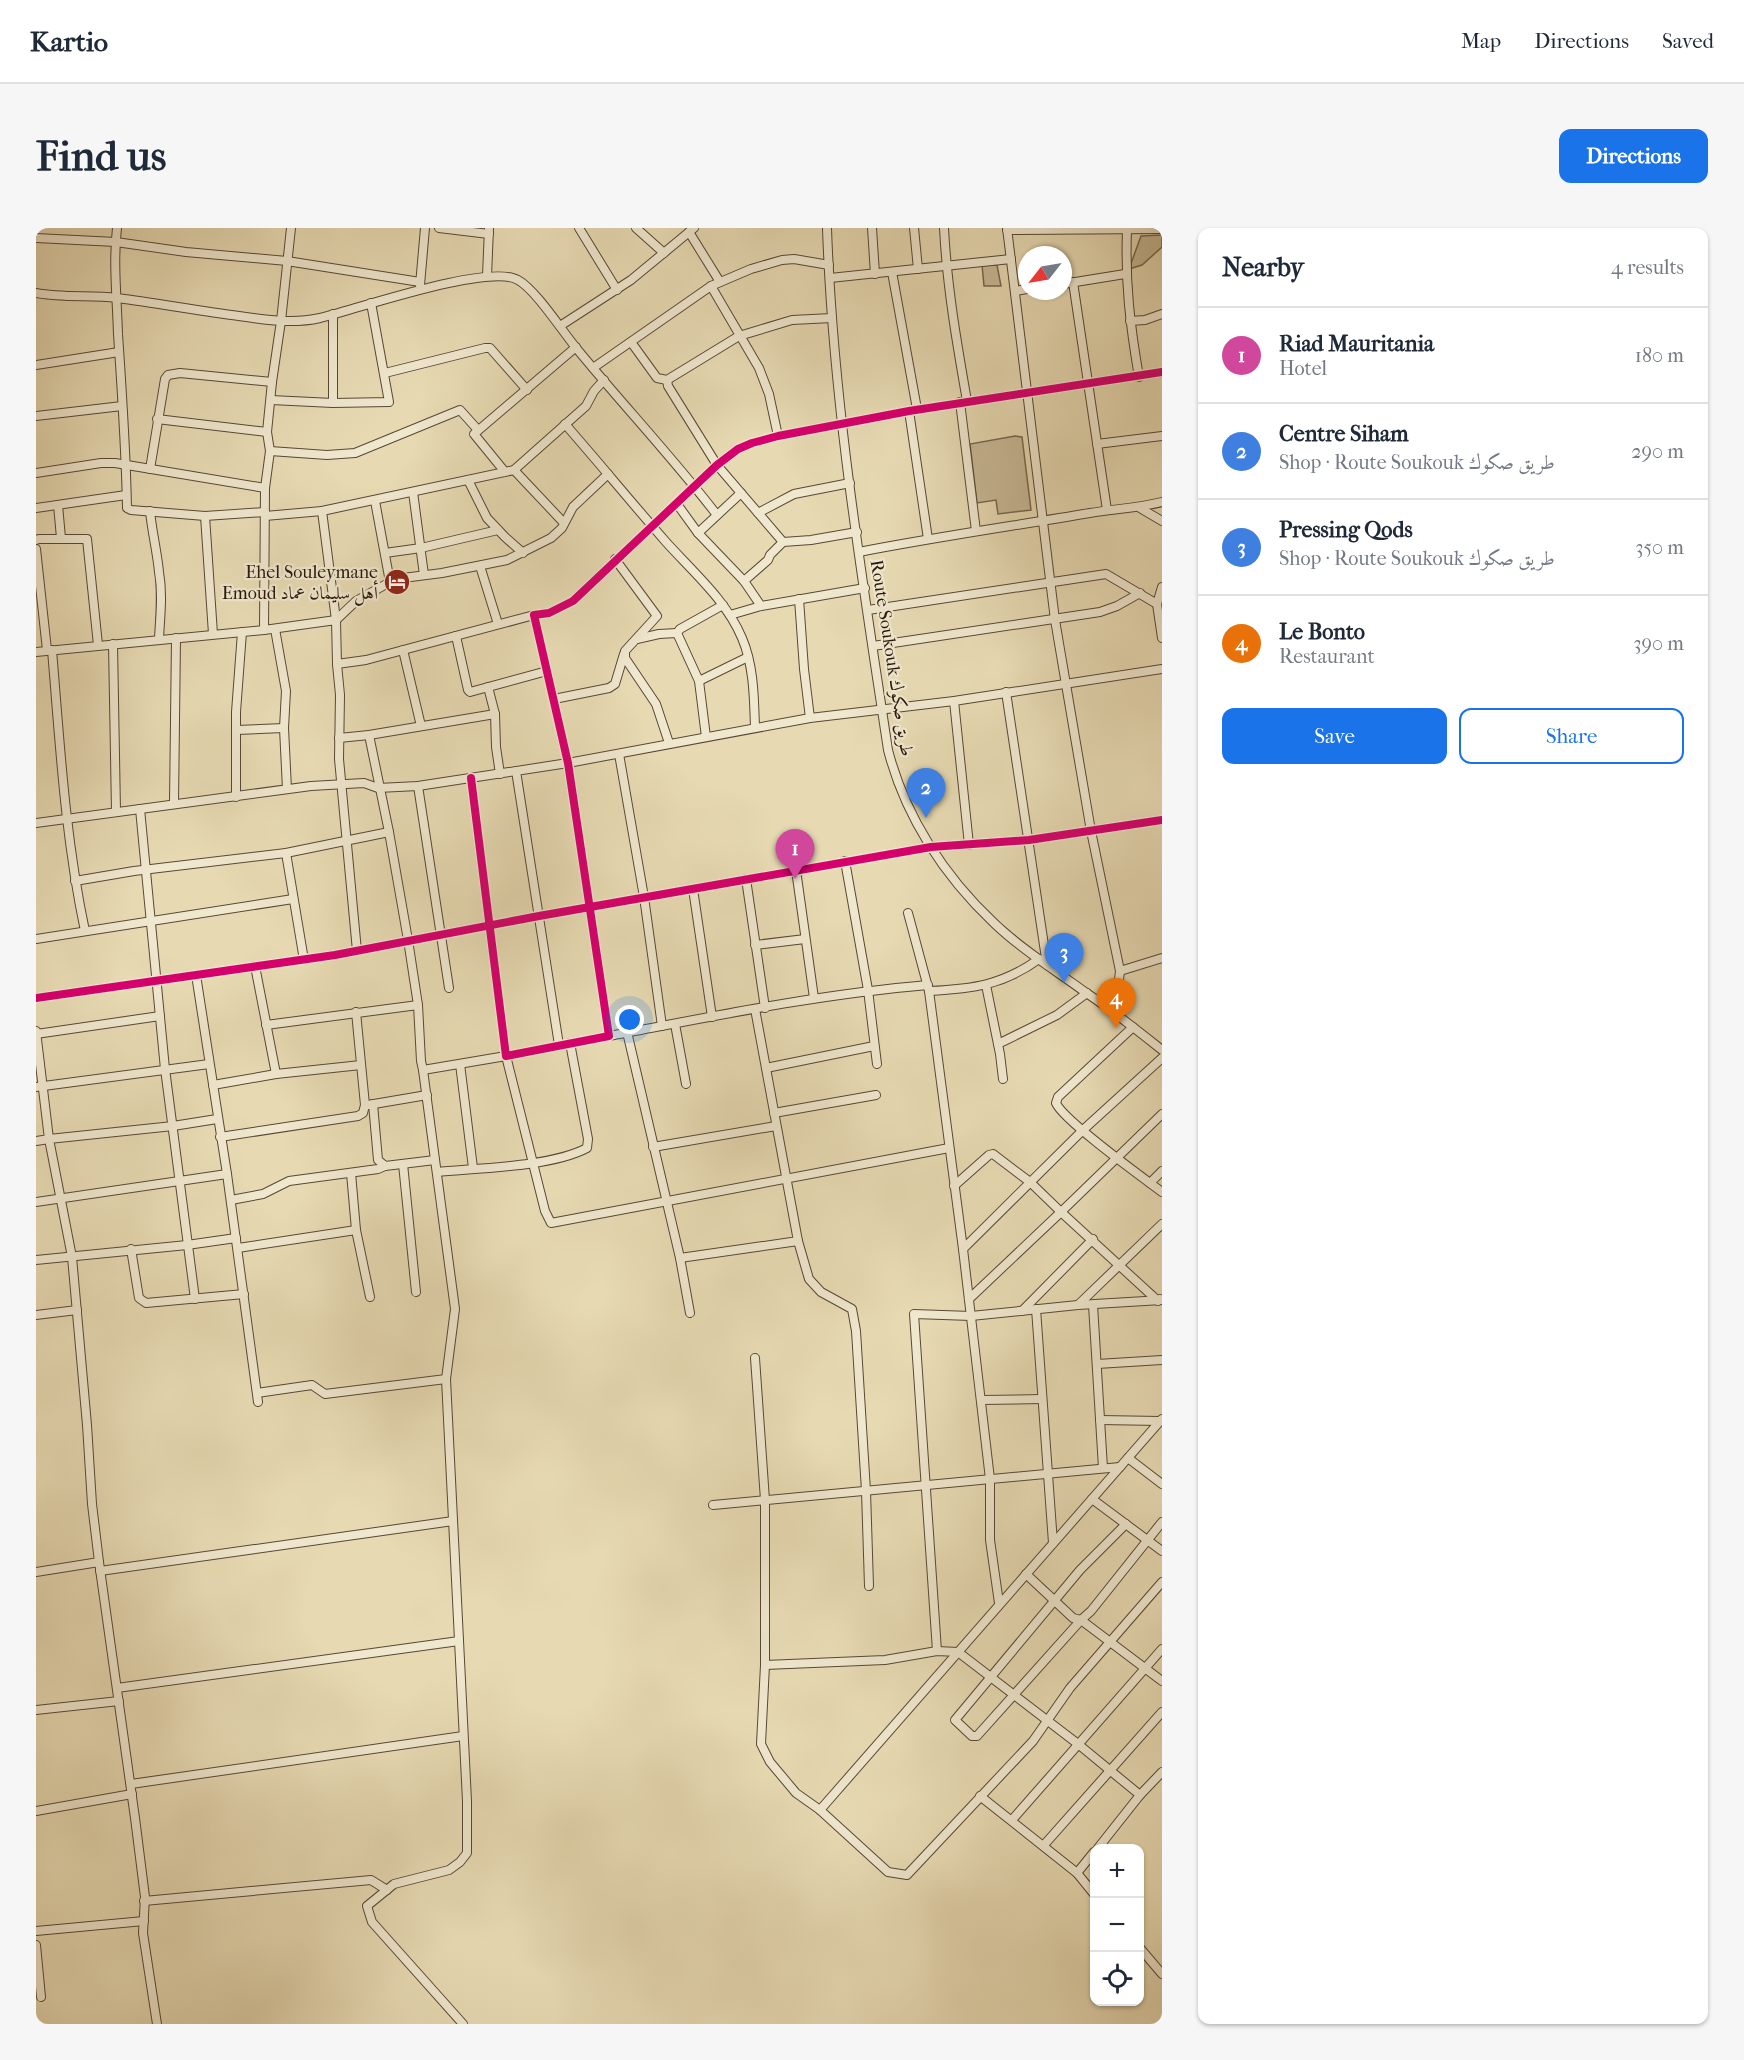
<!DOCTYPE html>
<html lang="en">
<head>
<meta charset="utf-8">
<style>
  body { margin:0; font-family:"IM FELL French Canon",Amiri,serif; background:#f6f6f7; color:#1f2937 }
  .controls { position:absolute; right:18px; bottom:18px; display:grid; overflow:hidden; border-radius:12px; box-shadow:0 2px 4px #0004 }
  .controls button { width:54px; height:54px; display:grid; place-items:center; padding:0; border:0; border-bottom:2px solid #e0e1e3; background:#fff; color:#1f2937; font:30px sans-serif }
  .compass { position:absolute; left:982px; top:18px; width:54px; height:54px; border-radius:50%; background:#fff; box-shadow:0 2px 4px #0004; rotate:239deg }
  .you { position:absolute; left:594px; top:792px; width:21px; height:21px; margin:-15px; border:4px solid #fff; border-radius:50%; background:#1a73e8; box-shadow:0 0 0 9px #1a73e833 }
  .badge { display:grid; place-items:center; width:39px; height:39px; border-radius:50%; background:#1a73e8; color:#fff; font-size:20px; font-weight:700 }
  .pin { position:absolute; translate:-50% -50px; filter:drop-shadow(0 2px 3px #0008) }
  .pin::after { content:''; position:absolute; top:32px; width:21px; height:18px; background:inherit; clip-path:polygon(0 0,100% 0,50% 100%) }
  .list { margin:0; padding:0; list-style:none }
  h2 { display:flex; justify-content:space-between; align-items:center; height:78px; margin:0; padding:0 24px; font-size:26px }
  h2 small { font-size:20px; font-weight:400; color:#747a83 }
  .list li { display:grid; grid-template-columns:39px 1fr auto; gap:18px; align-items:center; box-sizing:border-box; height:96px; padding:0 24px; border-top:2px solid #e0e1e3 }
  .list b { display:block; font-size:22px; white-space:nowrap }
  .list p { margin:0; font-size:20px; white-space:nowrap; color:#747a83 }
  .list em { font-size:20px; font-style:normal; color:#747a83 }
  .actions { display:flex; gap:12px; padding:18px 24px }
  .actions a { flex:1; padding:14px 0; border:2px solid #1a73e8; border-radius:12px; text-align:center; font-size:21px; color:#1a73e8 }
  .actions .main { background:#1a73e8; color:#fff }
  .icon { flex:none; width:33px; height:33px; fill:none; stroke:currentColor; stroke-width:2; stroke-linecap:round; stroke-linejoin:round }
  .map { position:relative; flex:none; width:1126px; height:1796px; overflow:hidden; border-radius:12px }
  header { display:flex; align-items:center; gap:36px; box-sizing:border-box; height:84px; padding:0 30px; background:#fff; border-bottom:2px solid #e0e1e3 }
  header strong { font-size:28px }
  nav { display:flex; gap:33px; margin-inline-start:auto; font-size:21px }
  .intro { display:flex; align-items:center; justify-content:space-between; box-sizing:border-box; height:144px; padding:0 36px }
  h1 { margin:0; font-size:42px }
  .button { padding:15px 27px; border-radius:12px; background:#1a73e8; color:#fff; font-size:21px; font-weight:700 }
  main { display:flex; gap:36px; padding:0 36px }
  aside { flex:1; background:#fff; border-radius:12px; box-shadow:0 2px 4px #0004 }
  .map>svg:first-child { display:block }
</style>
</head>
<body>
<header>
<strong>Kartio</strong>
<nav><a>Map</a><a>Directions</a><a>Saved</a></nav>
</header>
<div class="intro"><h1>Find us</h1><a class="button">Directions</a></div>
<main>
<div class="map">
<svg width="1126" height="1796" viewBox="0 0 1126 1796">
  <rect width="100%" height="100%" fill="#e7dab3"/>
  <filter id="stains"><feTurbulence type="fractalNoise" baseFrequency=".00333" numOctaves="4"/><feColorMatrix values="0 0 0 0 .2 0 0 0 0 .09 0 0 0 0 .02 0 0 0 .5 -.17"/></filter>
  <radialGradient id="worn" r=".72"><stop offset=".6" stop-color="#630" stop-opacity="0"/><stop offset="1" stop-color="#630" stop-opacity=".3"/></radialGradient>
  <g fill="#c7b996" stroke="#786850" stroke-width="1.5">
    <polygon points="1126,7 1126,19 1106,37 1093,41 1105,8"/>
    <polygon points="946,37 961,37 965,58 948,58"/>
    <polygon points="979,208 986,209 995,282 962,286 960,272 941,275 934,216"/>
  </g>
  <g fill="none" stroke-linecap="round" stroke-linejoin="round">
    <g stroke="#584834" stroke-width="10">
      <g id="minor">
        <path d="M81,0C77,35 81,71 82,106C86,164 90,222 91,280L95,282L169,288"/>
        <polyline points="403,0 453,6"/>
        <polyline points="543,0 581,62"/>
        <polyline points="600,0 628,25"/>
        <path d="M791,0C797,175 826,349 852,522C869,588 908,648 958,695C985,721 1019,742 1049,764C1076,782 1101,802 1126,822"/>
        <polyline points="836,0 839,46"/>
        <polyline points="878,0 882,41"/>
        <path d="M908,0C911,59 921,116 931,173"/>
        <polyline points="971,0 1019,392 1055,603 1084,743 1079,784"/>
        <polyline points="971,2 1126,1"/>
        <path d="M1091,2C1089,54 1094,97 1103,149"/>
        <polyline points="653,4 684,54"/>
        <polyline points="0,10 80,14 150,24 251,33 384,54"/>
        <polyline points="856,44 881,181"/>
        <polyline points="451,48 453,0"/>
        <polyline points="794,50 975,31"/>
        <polyline points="1037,54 1071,282"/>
        <polyline points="1027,56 1089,46"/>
        <polyline points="384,57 389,0"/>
        <polyline points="675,58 723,140 733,166 742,208"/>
        <polyline points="979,63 991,61"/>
        <path d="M0,65C27,70 54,67 81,70C122,75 162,83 203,88C230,92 257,96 284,90C321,81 453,35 482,52C500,62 526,103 541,121C587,177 637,230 681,287"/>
        <polyline points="1094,93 1109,92 1126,86"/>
        <polyline points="524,98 595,52 658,0"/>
        <polyline points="595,114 621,150 631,152 703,108 756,92 796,90"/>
        <polyline points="0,137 83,124"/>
        <polyline points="557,140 675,58 715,41 746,32 758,31 793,37"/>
        <polyline points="349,145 449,120 454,120 491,162"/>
        <polyline points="631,152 632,158 681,237 747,314"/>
        <polyline points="235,172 297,175 353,174 335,75"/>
        <polyline points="924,174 940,303"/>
        <polyline points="297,175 297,86"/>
        <polyline points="873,183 892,311"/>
        <polyline points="0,188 86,178"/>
        <polyline points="121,191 231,204"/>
        <path d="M529,196C563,235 596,275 630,314C657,344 690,372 706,410C718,438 718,470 719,500"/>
        <polyline points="1061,216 1126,208"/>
        <polyline points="234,223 291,227 319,225 424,182 442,202"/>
        <polyline points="114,241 129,151 132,147 144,145 236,154"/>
        <polyline points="478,242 528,295"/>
        <polyline points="469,244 438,206 540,119"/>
        <polyline points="0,245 65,235 79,235 229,260"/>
        <polyline points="432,252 451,290 469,309 487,325"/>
        <polyline points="377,264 388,347"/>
        <polyline points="339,273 354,354"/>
        <polyline points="641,276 662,305 708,353 725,378"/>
        <polyline points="22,277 25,310"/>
        <polyline points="0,280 90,267"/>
        <polyline points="1104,280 1126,293"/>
        <path d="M114,283C116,304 121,323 123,344C127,367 124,389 123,411"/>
        <polyline points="286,283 300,392"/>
        <polyline points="722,285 758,266 814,255"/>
        <polyline points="229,288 286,283 478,242 550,178 558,163 568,152"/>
        <polyline points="662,305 705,265"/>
        <polyline points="0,312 3,311 51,311 62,417"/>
        <polyline points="0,321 11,422"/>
        <path d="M823,324C900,309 977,298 1054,285C1078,281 1102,280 1126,274"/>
        <polyline points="349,325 385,320 462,302"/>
        <polyline points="579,331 621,388 589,423 589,430 620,476 633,515"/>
        <polyline points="444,338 462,396"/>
        <polyline points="708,353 732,332 734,327 747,314 775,312 821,304"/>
        <polyline points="1126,359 1121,376 1126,410"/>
        <polyline points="763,371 768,441 774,490"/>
        <polyline points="832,382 1070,346 1121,376"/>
        <polyline points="694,387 725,378 829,360"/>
        <polyline points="300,392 320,373 354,354 367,350 406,345 471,332 515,310 526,300 537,279 572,246"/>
        <polyline points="239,401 250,463 248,500 251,561"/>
        <polyline points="228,402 300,392 301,436 330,432 498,387"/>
        <polyline points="177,406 169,288 229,284"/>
        <polyline points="420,408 432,462 434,464 511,443"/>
        <polyline points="601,411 623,406 641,405"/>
        <polyline points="77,416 80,584"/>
        <polyline points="837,418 1064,384 1081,378 1104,365"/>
        <path d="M16,422C24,517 29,609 49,703"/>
        <polyline points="367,422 385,498"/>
        <polyline points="0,424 228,402 229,260 234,223 231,204 236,154 245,93 255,0"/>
        <polyline points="301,436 304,467 303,531 321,723"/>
        <polyline points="663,453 712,429"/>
        <polyline points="452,459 459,486 460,519 464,546"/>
        <polyline points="970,464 1011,737"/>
        <polyline points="518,471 573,460 579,456 588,426"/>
        <polyline points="918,473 933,617"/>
        <polyline points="200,502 248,500"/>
        <polyline points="333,507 353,604 372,712 382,777 385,833 387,842 470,828 509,983 515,995 913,920"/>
        <polyline points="670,509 663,453 641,405 644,401 687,377"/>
        <polyline points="303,510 333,507 459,486"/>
        <polyline points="583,526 608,669 626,798"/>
        <polyline points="480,543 523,817"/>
        <polyline points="435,550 470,828 573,808 532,535 498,387 513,385 537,373 681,237 702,221 716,215 742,208 873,183 1126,144"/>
        <polyline points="382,558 413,760"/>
        <polyline points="200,569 200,484 206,404"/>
        <polyline points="138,575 140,410"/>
        <polyline points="104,581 129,841 159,1071"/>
        <polyline points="0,595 275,558 328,555 342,560 382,558 532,535 774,490 918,473 1126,441"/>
        <polyline points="250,625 268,732"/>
        <polyline points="809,633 832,762 841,836"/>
        <polyline points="760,642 778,770"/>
        <polyline points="710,651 729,780"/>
        <polyline points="39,653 98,643 250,625 353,604"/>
        <polyline points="657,661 676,789"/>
        <polyline points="872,685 893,763 927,1021"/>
        <polyline points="0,711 257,671"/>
        <polyline points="719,717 769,711"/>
        <polyline points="219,738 240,846"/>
        <polyline points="1084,743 1126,730"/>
        <polyline points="160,747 191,946 222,1174"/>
        <polyline points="950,757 964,826 967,851"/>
        <path d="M893,763C937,761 967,757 1003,731"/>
        <polyline points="0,770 299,727 503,688 895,619 993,612 1126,592"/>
        <polyline points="639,796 650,856"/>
        <polyline points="230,797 382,777"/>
        <path d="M1097,799L1022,869L1020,875C1027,892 1106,949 1126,964"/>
        <polyline points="0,803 13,911 0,913"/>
        <polyline points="591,804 644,1030 654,1085"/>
        <polyline points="0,806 124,788"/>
        <path d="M573,808C679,788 784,766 892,757"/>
        <polyline points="962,816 1021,787 1051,765"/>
        <polyline points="424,836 437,940"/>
        <polyline points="730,840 838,818"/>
        <polyline points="387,842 419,1081 410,1151 431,1573 431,1625 424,1634 413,1642 358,1656 331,1678 336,1694 427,1796"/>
        <polyline points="177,857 240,846 325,837"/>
        <polyline points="0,859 173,836"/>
        <polyline points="337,876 342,932 349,938 399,932"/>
        <polyline points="332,877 391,867"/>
        <polyline points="738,885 840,867"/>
        <polyline points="184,909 322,888 327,885 329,877 320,784"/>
        <polyline points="617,919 740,898"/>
        <polyline points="367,936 380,1064"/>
        <path d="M401,944C443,940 515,939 551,920L552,911L534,815"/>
        <polyline points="315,945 320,1002 334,1069"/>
        <polyline points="1114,955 1126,943"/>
        <polyline points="918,958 953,927 957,926 994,954 1025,984 1126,886"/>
        <polyline points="195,972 227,966 253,953 342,941 349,938"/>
        <polyline points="0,974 191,946"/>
        <polyline points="762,1013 773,1051 785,1064 816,1081 820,1103 830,1263 833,1358"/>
        <polyline points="202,1020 320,1002"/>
        <polyline points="95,1021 103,1070 110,1075 208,1066"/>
        <polyline points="644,1030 762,1013 719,781"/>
        <polyline points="0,1032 151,1017 200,1010"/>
        <polyline points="933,1071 1025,984 1122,1073 1124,1071"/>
        <polyline points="1042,1077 1126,996"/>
        <polyline points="1057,1077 1067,1240"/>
        <polyline points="1000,1081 1017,1315"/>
        <polyline points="986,1083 1057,1011"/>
        <polyline points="0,1087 41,1082"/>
        <polyline points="719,1130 729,1272 729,1437 725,1516 734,1534 760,1565 784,1582 852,1644 871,1647 997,1513 1034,1460 1126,1354"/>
        <polyline points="1061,1136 1126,1132"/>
        <polyline points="221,1165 276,1157 289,1166 410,1151"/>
        <polyline points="945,1172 1006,1171"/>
        <polyline points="1064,1192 1124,1193"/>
        <polyline points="1092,1230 1126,1256"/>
        <polyline points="1056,1271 1126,1323"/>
        <polyline points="677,1277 1084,1239"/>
        <polyline points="1090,1296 1044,1342 919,1492 936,1508 941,1508 1045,1392 1126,1453"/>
        <polyline points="63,1334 99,1590 109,1669 107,1705 121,1796"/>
        <polyline points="64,1343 417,1293"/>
        <polyline points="0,1344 63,1334 56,1276 51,1197 36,1029 13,911 137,898 181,891"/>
        <polyline points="990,1346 1037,1390 1045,1392 1055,1383 1126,1294"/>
        <polyline points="963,1375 954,1312 954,1251 927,1021 1047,902 1126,830"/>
        <polyline points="901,1423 878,1086 935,1088 1042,1077 1126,1072"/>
        <polyline points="729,1437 849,1432 901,1423 922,1424 1042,1516 1104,1567 1062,1620"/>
        <polyline points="81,1460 423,1413"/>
        <polyline points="0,1482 83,1473"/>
        <polyline points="95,1556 427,1508"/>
        <polyline points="1104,1567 1126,1544"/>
        <polyline points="944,1568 1041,1645"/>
        <polyline points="784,1582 1126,1191"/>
        <polyline points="0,1583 96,1566"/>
        <polyline points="976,1592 1126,1421"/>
        <polyline points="1008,1617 1126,1484"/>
        <polyline points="1058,1624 1041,1645 1058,1666"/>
        <polyline points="108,1673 335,1652 351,1662"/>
        <polyline points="0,1703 108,1693"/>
        <polyline points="0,1717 5,1769"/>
        <polyline points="1104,1720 1126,1746"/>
      </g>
    </g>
    <use href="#minor" stroke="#efe7ce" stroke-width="8"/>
    <g stroke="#efe7ce" stroke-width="11">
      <g id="cycleway">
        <polyline points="435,550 470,828 573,808 532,535 498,387 513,385 537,373 681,237 702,221 716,215 742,208 873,183 1126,144"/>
        <polyline points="0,770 299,727 503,688 895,619 993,612 1126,592"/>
      </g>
    </g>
    <use href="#cycleway" stroke="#d6006c" stroke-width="8"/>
  </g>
  <defs>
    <g id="hotel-disc" transform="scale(1.35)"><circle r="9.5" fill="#8f2418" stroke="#efe7ce"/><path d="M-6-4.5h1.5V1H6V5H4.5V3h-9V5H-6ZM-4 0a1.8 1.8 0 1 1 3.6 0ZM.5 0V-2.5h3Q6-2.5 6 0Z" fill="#fff"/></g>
  </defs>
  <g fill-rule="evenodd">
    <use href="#hotel-disc" x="361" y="354"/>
  </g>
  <g text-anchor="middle" stroke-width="4.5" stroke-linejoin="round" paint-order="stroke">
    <g font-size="18" fill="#28170a" stroke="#efe7ce" text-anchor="end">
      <text x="342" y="350">Ehel Souleymane<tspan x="342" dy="21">Emoud أهل سليمان عماد</tspan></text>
    </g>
    <g font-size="18" fill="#28170a" stroke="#efe7ce">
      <text transform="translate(856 430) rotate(81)" y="6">Route Soukouk طريق صكوك</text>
    </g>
  </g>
  <rect width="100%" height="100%" filter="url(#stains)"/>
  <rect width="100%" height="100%" fill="url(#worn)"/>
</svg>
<div class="controls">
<button>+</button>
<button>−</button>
<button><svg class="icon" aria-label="locate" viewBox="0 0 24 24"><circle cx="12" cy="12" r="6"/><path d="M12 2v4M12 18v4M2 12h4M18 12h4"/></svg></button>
</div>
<svg class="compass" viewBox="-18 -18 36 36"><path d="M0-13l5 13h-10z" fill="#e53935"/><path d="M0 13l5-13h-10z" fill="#747a83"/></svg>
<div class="you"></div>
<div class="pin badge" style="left:759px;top:651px;background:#d1479c">1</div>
<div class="pin badge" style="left:890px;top:590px;background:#3f7fe0">2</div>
<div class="pin badge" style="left:1028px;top:755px;background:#3f7fe0">3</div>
<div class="pin badge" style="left:1080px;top:800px;background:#e8710a">4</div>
</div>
<aside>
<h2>Nearby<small>4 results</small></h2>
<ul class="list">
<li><span class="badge" style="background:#d1479c">1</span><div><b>Riad Mauritania</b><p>Hotel</p></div><em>180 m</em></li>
<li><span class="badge" style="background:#3f7fe0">2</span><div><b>Centre Siham</b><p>Shop · Route Soukouk طريق صكوك</p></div><em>290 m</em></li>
<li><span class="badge" style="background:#3f7fe0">3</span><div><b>Pressing Qods</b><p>Shop · Route Soukouk طريق صكوك</p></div><em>350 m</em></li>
<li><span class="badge" style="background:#e8710a">4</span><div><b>Le Bonto</b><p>Restaurant</p></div><em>390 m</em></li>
</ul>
<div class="actions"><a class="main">Save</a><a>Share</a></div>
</aside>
</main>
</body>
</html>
